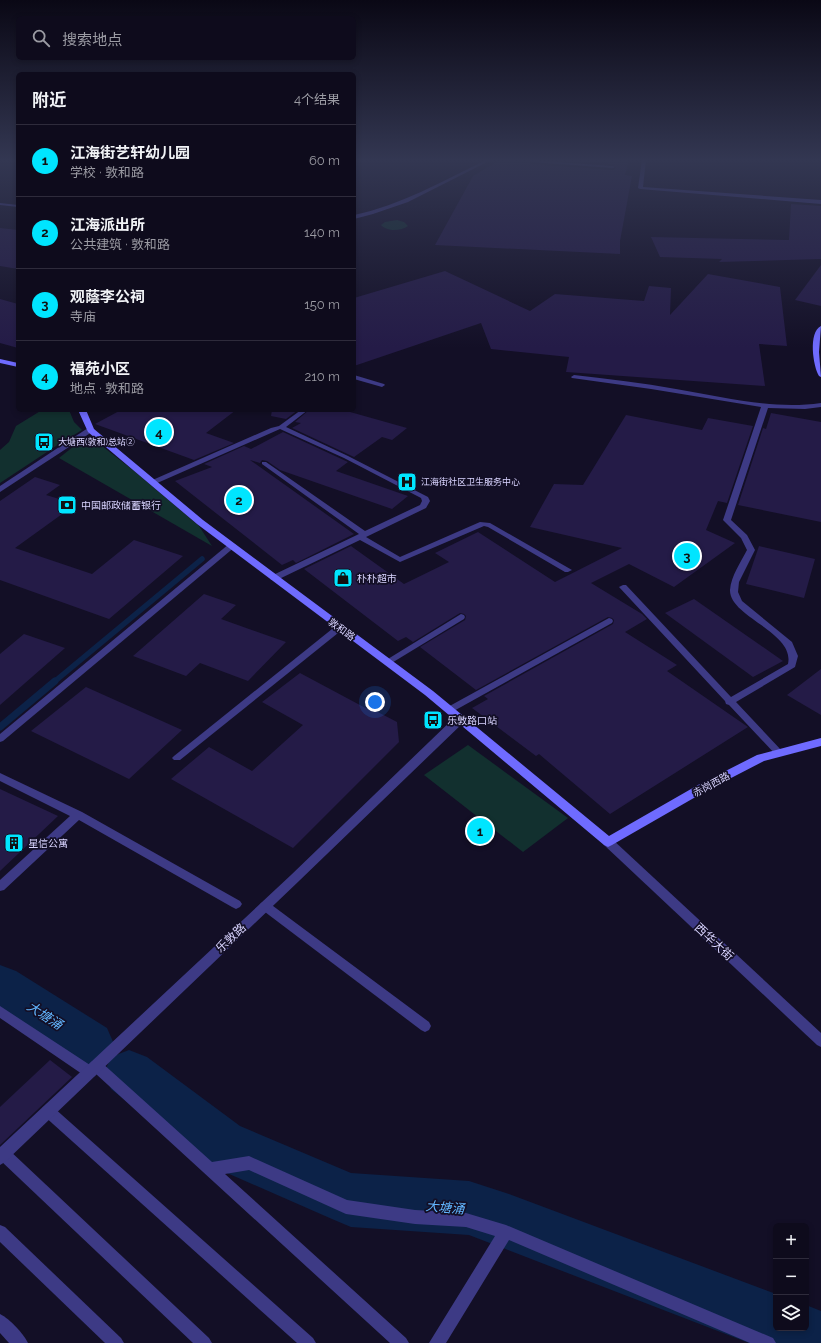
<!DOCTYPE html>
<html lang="zh">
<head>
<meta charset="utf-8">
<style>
  body { margin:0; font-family:Raleway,"Noto Sans SC",sans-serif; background:#171425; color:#f1f3f6 }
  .controls { position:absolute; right:12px; bottom:12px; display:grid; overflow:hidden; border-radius:6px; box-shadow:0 2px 6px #0003 }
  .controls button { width:36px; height:36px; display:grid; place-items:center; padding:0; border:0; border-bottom:1px solid #2e2b3b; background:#0e0b1c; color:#f1f3f6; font:20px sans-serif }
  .you { position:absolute; left:375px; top:702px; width:14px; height:14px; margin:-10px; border:3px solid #fff; border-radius:50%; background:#1a73e8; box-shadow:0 0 0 6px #1a73e833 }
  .badge { display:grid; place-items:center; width:26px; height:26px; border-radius:50%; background:#00e5ff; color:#111; font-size:13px; font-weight:700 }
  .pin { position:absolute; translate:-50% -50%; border:2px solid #fff; box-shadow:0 1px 4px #0006 }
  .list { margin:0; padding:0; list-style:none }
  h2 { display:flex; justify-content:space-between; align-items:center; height:52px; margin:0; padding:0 16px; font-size:17px }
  h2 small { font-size:13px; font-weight:400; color:#9b9ba3 }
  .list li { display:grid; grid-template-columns:26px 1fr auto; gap:12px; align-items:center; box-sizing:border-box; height:72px; padding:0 16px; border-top:1px solid #2e2b3b }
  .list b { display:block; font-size:15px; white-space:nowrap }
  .list p { margin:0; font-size:13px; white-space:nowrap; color:#9b9ba3 }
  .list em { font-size:13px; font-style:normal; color:#9b9ba3 }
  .icon { flex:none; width:22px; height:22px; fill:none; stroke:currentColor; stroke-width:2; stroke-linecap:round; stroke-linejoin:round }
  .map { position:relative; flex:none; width:821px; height:1343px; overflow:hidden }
  .search { position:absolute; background:#0e0b1c; box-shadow:0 2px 6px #0003; left:16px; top:16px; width:340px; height:44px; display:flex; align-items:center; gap:10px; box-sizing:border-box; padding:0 14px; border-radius:6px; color:#9b9ba3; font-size:15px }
  .panel { position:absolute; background:#0e0b1c; box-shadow:0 2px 6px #0003; left:16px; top:72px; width:340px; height:340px; border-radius:6px }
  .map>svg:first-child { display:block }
</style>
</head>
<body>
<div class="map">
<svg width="821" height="1343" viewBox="0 0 821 1343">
  <rect width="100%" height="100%" fill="#130f26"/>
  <g fill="#12302f">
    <path d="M397,220L404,222L408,226C401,231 387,232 381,225L385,222Z"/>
    <polygon points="42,410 69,410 74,422 82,430 56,446 0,483 0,450 9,442 16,426"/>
    <polygon points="83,439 93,439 134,471 199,526 212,546 59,458"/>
    <polygon points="468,745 568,818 523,852 424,775"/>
  </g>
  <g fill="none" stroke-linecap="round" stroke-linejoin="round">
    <polyline stroke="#0c2248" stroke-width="5.5" points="54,682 202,559"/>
    <polyline stroke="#0c2248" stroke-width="7" points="0,727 55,681"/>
    <g fill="#0c2248" fill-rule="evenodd">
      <polygon points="0,965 16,971 107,1028 114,1044 107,1060 90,1066 73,1060 0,1011"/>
      <polygon points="129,1050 147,1057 240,1126 351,1173 469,1181 509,1194 776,1294 776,1328 806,1328 806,1305 821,1311 821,1343 749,1343 469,1235 351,1227 332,1219 202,1162 111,1089 104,1073 111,1057"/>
    </g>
  </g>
  <g fill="#241b47">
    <polygon points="500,160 527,160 531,164 613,170 616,168 613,164 547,160 629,160 625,175 632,176 620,241 620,254 435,245 473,176"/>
    <polygon points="791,204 821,206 821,259 719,262 722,259 660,257 651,237 789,240"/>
    <polygon points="0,228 18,230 18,269 0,266"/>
    <polygon points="821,265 821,306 795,300"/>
    <polygon points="445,271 530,311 555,294 644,301 649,286 671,288 670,315 708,274 780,287 787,346 759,344 765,386 566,372 569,357 491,349 481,323 354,366 354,298"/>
    <polygon points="0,299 18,304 18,348 0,343"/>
    <polygon points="121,410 236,410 206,433 234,443 194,460 95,424"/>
    <polygon points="272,410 298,410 286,419 271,416"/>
    <polygon points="309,410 343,410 407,428 392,440 382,437 354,457 292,428 301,423 295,422"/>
    <polygon points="771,413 821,422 821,522 738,505 763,428 766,429"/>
    <polygon points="626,415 702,430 708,418 753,426 727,503 718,501 706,530 735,543 674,587 629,564 591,583 642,614 647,619 625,632 677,665 667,671 748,727 610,814 539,754 536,756 472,708 488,699 484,696 613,624 614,620 612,618 608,617 476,690 420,647 465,620 466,616 464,614 460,613 413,642 406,637 398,641 304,569 351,546 404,584 449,562 435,553 478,532 555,582 622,548 530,527 554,484 583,485"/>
    <polygon points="283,432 348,462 336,471 408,496 392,509 280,470 267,461 262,460 260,463 250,460 354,534 296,563 293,560 282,565 175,481 212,467 204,464 244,446 251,449"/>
    <polygon points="35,477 60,485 46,495 76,504 15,548 92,574 134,540 183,556 109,619 0,580 0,501"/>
    <polygon points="759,546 815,559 804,598 746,584"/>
    <polygon points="204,594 236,605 221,619 286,642 248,681 200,663 186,676 133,656"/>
    <polygon points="694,599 783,661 753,677 665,613"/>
    <polygon points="24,634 65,648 0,705 0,654"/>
    <polygon points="821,669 821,715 787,695"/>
    <polygon points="300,673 373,712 374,710 397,722 399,742 293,848 171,779 209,747 252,771 303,725 262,702"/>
    <polygon points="86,687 182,730 129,779 31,731"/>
    <polygon points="0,789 58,816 0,871"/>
    <polygon points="50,1060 72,1077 0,1145 0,1107"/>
  </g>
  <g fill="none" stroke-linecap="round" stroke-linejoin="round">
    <g fill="#3d3a85" fill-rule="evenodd">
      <polygon points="528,160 613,166 615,167 613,168 531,162"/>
      <polygon points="0,203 18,205 18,207 0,205"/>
      <polygon points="354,375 384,384 385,385 382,387 354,379"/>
      <path d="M574,375C608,379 643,383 676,389C725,397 772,410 821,403V407L805,409L768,408L731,520L747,535L755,550L739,582L738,592L742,601L792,642L798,656L795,667L736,702L782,751L784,753L782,755H776L729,705L726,704L725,701L619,587L623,585H626L731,697L788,664C795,632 729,617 730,590C731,576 741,562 747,550L741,538L723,520L761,407L651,389L572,378L571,377Z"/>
      <polygon points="301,410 308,410 286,427 348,456 428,497 430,501 426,508 366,537 400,557 480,522 490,523 572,570 568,572 565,572 488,527 484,526 400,562 360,540 277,580 271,580 270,578 271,576 359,534 262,464 262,462 266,462 365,531 420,505 422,501 421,498 344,458 280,429 155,484 152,484 148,482 271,428 279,426"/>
      <polygon points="229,544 235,544 236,546 3,741 0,742 0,734"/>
      <polygon points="461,614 464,615 465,617 464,619 390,664 387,665 383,662"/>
      <polygon points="609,618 612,619 613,621 612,623 452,712 449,713 444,710 446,708"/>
      <polygon points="340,624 344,627 343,629 180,760 174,760 172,758 174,756 337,625"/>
      <polygon points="0,773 82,812 240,901 242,904 240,907 236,909 232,907 79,820 4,890 0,891 0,880 70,816 0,781"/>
      <polygon points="608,838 612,839 821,1033 821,1047 817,1045 604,845 603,842 604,839"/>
      <polygon points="265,901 269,903 429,1022 431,1026 429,1030 425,1032 421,1030 261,909 259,906 261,903"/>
      <polygon points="0,1006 90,1065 91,1062 96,1060 101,1062 212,1162 249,1156 347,1200 415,1210 466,1213 506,1225 773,1338 776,1343 750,1343 509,1240 446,1343 429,1343 495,1236 466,1227 415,1224 346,1214 249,1170 225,1174 406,1338 409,1343 390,1343 96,1074 95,1076 90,1078 85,1076 0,1018"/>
      <polygon points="48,1105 53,1107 313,1338 316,1343 297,1343 43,1115 41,1111 43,1107"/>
      <polygon points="3,1147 8,1149 209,1338 212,1343 193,1343 0,1160 0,1149"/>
      <polygon points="0,1225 5,1227 121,1338 124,1343 105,1343 0,1242"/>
      <path d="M0,1314C10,1319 23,1333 28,1343H9L0,1333Z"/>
    </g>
    <g fill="#3d3a85" fill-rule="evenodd">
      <path d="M486,160H491L408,202L373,214L354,219V215C401,205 443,181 486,160Z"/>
      <polygon points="642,160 646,160 643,187 821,200 821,204 640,189 638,188"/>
      <polygon points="88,428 91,428 95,430 0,492 0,486"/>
      <polygon points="460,715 464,716 465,719 464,722 299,881 5,1162 0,1165 0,1147 291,875 456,716"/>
    </g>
    <g fill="#6f6bff" fill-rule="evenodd">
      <path d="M821,326L819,352L821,377L819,376C813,366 808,332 821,326Z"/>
      <polygon points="0,359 18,363 18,367 0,363"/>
      <polygon points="78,410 86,410 94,429 203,520 433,691 609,836 698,785 757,755 821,738 821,746 764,761 706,791 612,845 608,847 604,845 425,695 197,524 88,432"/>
    </g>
  </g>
  <linearGradient id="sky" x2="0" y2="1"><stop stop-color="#0a0815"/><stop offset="0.46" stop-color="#333752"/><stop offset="1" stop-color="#333752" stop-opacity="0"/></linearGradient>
  <rect width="821" height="348" fill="url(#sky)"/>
  <defs>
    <g id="bus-square" transform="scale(1)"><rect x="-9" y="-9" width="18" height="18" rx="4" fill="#00e5ff" stroke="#130f26"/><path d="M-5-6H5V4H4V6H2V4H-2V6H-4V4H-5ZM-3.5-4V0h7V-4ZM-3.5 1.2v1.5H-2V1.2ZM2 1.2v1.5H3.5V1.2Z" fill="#111"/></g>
    <g id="hospital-square" transform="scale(1)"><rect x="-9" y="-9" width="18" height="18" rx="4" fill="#00e5ff" stroke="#130f26"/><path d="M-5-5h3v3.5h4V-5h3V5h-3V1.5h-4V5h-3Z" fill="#111"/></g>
    <g id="bank-square" transform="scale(1)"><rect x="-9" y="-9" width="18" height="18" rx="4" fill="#00e5ff" stroke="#130f26"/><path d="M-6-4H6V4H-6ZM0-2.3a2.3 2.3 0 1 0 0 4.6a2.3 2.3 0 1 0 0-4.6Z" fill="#111"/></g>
    <g id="shop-square" transform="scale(1)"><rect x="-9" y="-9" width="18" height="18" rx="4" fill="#00e5ff" stroke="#130f26"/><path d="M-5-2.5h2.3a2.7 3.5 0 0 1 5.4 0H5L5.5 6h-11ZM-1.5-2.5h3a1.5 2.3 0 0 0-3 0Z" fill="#111"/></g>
    <g id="building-square" transform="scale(1)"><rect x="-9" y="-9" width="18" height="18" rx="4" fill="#00e5ff" stroke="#130f26"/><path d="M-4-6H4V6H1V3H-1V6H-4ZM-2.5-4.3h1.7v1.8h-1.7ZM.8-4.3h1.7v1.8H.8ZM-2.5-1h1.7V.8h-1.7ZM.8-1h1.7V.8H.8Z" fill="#111"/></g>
  </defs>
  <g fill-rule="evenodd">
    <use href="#bus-square" x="44" y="442"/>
    <use href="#hospital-square" x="407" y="482"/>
    <use href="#bank-square" x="67" y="505"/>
    <use href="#shop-square" x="343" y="578"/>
    <use href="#bus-square" x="433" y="720"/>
    <use href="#building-square" x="14" y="843"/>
  </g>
  <g text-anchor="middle" stroke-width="3.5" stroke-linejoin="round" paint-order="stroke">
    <g font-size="9" fill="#d9d4ff" stroke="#130f26" text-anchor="start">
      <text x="58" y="445">大塘西(敦和)总站②</text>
      <text x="421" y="485">江海街社区卫生服务中心</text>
    </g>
    <g font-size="10" fill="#d9d4ff" stroke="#130f26" text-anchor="start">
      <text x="81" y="509">中国邮政储蓄银行</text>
      <text x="357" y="582">朴朴超市</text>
      <text x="447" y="724">乐敦路口站</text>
      <text x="28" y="847">星信公寓</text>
    </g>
    <g font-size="10" fill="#d9d4ff" stroke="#130f26">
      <text transform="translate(342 629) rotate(36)" y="4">敦和路</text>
      <text transform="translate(711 784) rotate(-28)" y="4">赤岗西路</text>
    </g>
    <g font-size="12" fill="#d9d4ff" stroke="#130f26">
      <text transform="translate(231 938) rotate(-43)" y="4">乐敦路</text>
      <text transform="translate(714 942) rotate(43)" y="4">西华大街</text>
    </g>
    <g font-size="13" font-style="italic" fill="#62b6ff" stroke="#130f26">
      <text transform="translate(45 1015) rotate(33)" y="5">大塘涌</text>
      <text transform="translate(445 1207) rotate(5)" y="5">大塘涌</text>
    </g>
  </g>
</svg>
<div class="controls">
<button>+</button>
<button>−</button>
<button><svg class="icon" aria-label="layers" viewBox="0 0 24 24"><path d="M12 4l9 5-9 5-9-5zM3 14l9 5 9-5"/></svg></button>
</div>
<div class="you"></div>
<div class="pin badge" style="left:480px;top:831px">1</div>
<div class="pin badge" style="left:239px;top:500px">2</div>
<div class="pin badge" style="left:687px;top:556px">3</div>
<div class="pin badge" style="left:159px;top:432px">4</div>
<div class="search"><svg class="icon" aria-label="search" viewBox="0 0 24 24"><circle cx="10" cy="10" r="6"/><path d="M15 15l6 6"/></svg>搜索地点</div>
<section class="panel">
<h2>附近<small>4个结果</small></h2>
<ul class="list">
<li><span class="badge">1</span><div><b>江海街艺轩幼儿园</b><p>学校 · 敦和路</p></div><em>60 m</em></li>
<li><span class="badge">2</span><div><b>江海派出所</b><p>公共建筑 · 敦和路</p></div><em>140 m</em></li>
<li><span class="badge">3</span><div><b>观蔭李公祠</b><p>寺庙</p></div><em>150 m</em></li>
<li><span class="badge">4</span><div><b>福苑小区</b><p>地点 · 敦和路</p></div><em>210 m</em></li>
</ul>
</section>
</div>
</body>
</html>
